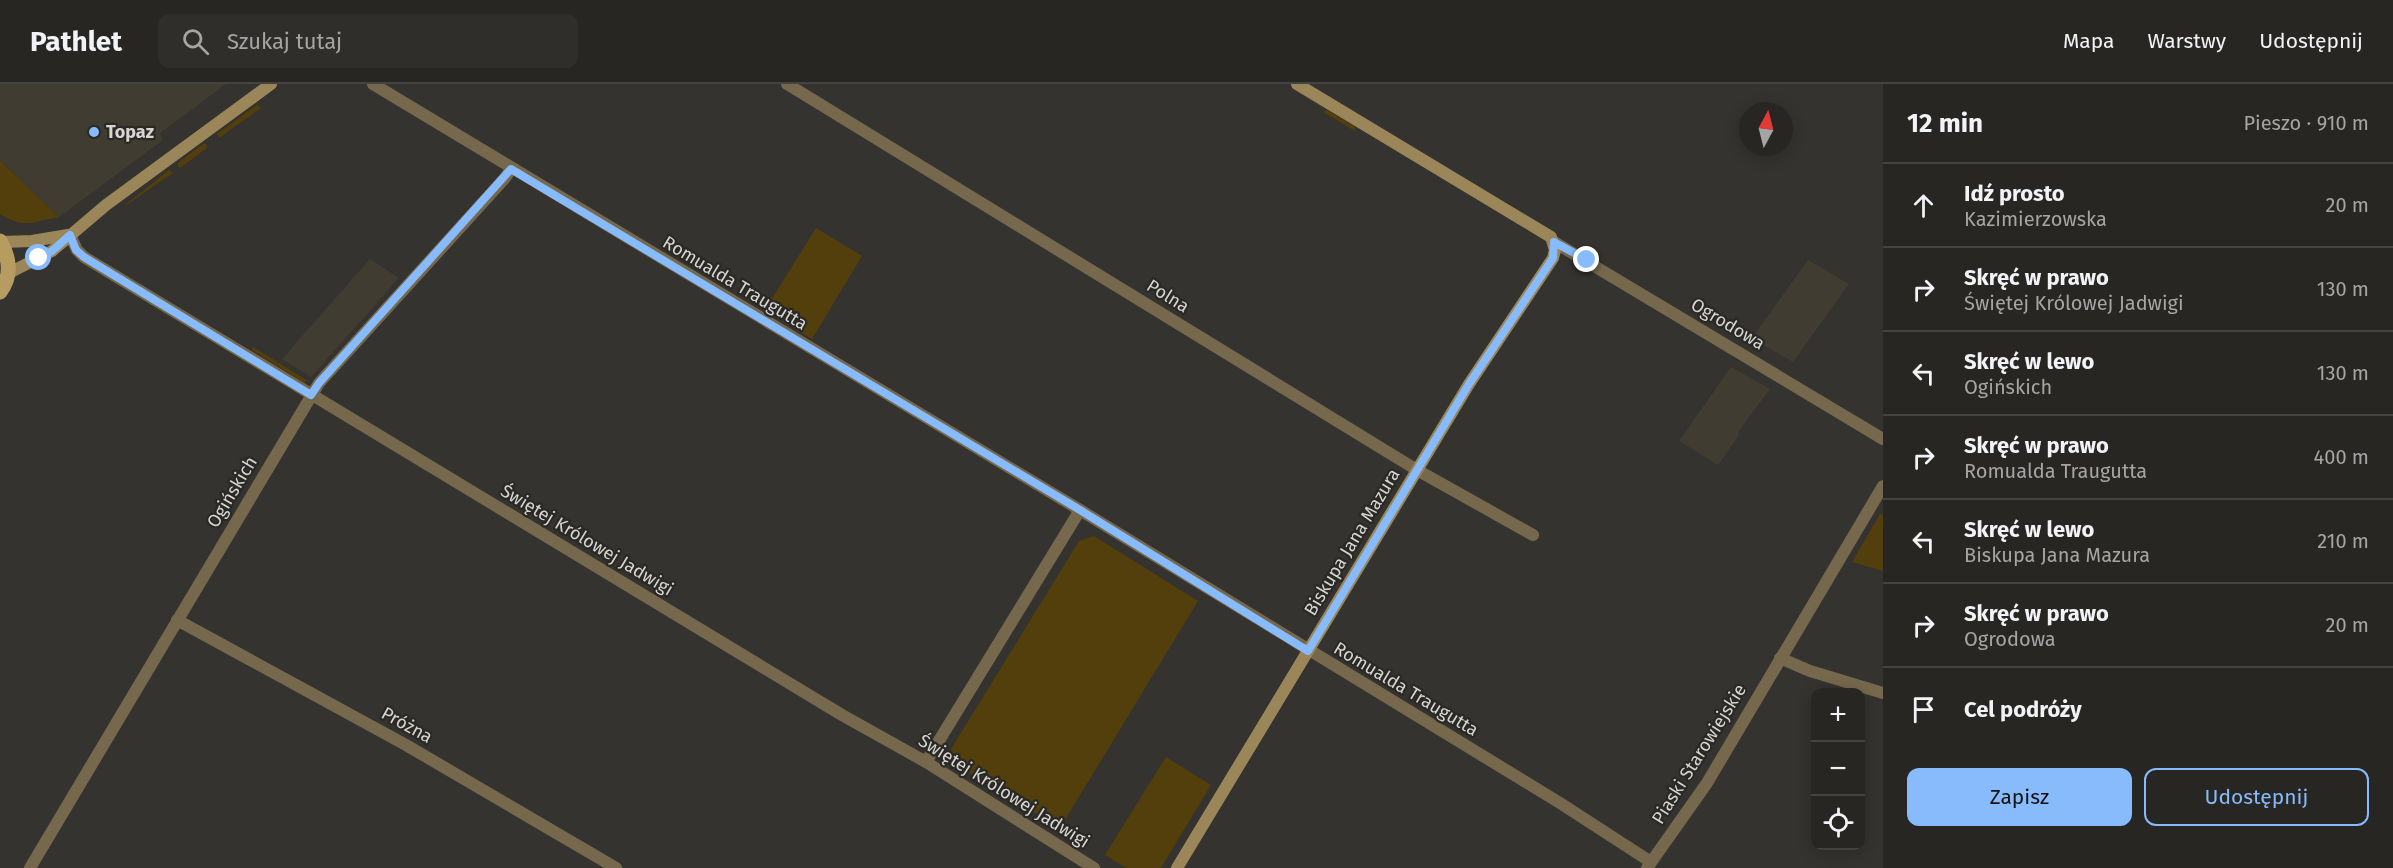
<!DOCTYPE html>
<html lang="pl">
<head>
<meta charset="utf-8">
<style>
  body { margin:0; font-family:"Fira Sans",sans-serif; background:#302e2b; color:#f1f3f6 }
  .controls { position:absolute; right:18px; bottom:18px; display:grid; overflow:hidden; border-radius:12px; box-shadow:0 3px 15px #0003 }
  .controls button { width:54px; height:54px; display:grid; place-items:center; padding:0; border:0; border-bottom:2px solid #444341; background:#282623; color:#f1f3f6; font:30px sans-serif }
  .compass { position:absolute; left:1739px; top:18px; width:54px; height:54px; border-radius:50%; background:#282623; box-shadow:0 3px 15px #0003; rotate:7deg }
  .stop { position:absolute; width:18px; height:18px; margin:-14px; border:4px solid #87bbfb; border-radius:50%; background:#fff }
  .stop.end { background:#87bbfb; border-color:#fff; box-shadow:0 2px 6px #0008 }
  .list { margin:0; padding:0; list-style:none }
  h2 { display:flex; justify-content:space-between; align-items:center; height:78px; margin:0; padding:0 24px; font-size:26px }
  h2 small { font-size:20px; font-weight:400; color:#a5a5a6 }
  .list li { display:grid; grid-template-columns:39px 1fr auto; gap:18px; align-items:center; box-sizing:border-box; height:84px; padding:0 24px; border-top:2px solid #444341 }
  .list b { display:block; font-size:22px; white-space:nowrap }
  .list p { margin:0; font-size:20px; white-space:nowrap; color:#a5a5a6 }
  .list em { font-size:20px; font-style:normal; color:#a5a5a6 }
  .actions { display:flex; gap:12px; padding:18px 24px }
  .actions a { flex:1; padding:14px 0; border:2px solid #87bbfb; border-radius:12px; text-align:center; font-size:21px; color:#87bbfb }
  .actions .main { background:#87bbfb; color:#111 }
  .icon { flex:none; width:33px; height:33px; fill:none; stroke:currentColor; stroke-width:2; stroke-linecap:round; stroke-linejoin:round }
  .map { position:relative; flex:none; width:1883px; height:784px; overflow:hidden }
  header { display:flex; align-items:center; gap:36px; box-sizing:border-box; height:84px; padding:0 30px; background:#282623; border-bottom:2px solid #444341 }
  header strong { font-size:28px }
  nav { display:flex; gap:33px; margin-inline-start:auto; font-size:21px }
  .search { width:420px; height:54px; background:#302e2b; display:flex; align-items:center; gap:15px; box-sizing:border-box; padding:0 21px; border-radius:12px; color:#a5a5a6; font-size:22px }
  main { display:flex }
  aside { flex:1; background:#282623 }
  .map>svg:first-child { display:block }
</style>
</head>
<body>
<header>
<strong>Pathlet</strong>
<div class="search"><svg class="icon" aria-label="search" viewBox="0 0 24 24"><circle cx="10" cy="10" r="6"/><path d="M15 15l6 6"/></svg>Szukaj tutaj</div>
<nav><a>Mapa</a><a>Warstwy</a><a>Udostępnij</a></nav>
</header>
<main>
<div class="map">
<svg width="1883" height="784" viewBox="0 0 1883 784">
  <rect width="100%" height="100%" fill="#35332f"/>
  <g fill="#403c32">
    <polygon points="0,0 226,0 160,49 163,56 59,133 0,76"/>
    <polygon points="370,175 399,194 311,293 282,275"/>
    <polygon points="1808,176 1849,200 1793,278 1752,254"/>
    <polygon points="1731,283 1770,305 1738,348 1739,351 1718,381 1679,357"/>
  </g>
  <g fill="#533f0c">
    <polygon points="257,21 261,24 219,54 217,50"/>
    <polygon points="1327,26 1355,43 1355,47 1323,28"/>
    <polygon points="203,60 206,60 207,64 180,84 178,82 178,79"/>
    <path d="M0,76L7,83L59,133C33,138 24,145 0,130Z"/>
    <polygon points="169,86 173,89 125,122 125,121"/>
    <polygon points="816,144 862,172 812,255 765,226"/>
    <polygon points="253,263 308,297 303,298 252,266"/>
    <polygon points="1880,430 1883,431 1883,487 1852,478"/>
    <polygon points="1094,452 1198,517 1060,744 954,680 951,665 1079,457"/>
    <polygon points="1166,673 1211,701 1161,784 1126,784 1105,771"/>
  </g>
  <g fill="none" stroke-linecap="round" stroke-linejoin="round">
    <g stroke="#76684d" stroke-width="12">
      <polyline points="373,0 1080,426 1560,719 1651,778"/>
      <polyline points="787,0 1417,386 1533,451"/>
      <polyline points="70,151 77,166 84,173 842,631 926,678 1094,784"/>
      <polyline points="1554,158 1883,355"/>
      <polyline points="177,536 406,661 616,784"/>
      <polyline points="1780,574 1810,587 1883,609"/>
      <polyline points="926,678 1080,426"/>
      <polyline points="30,784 319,299 505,94 511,85"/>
      <polyline points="1647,784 1707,699 1883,402"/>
    </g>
    <g stroke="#9b8659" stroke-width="12">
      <polyline points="1,158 32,157 68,151"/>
      <polyline points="9,189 52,167 106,121 271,0"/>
      <polyline points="1177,784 1469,300 1553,174 1555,166 1551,153 1297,0"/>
    </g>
    <path stroke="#b79c61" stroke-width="15" d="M0,157C10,174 12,192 0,208"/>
  </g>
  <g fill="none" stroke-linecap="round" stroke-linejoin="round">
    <polyline stroke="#87bbfb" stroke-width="8" points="39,174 52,167 70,151 76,166 84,173 311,311 319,299 511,85 1080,426 1308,567 1469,300 1553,174 1554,158 1587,176"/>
  </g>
  <circle fill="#87bbfb" stroke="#2b2925" stroke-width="2" cx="94" cy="48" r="6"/>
  <g text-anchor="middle" stroke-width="4.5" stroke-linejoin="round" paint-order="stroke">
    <g font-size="18" font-weight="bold" fill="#d6d5d2" stroke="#2b2925" text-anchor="start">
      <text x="106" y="54">Topaz</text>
    </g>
    <g font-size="18" fill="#d6d5d2" stroke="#2b2925">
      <text transform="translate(735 199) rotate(31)" y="6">Romualda Traugutta</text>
      <text transform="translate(1168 212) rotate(32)" y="6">Polna</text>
      <text transform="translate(1728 240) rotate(31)" y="6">Ogrodowa</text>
      <text transform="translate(232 408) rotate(-59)" y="6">Ogińskich</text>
      <text transform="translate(587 456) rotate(31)" y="6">Świętej Królowej Jadwigi</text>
      <text transform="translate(1352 458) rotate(-59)" y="6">Biskupa Jana Mazura</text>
      <text transform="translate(1406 605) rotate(31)" y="6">Romualda Traugutta</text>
      <text transform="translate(407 641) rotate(29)" y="6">Próżna</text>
      <text transform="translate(1699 670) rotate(-58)" y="6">Piaski Starowiejskie</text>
      <text transform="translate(1004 707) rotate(32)" y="6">Świętej Królowej Jadwigi</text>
    </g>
  </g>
</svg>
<div class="controls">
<button>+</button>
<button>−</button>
<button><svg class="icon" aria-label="locate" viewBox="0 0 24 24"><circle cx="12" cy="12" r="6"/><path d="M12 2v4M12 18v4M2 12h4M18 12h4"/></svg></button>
</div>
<svg class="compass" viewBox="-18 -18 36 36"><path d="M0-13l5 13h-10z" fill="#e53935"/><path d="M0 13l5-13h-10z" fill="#a5a5a6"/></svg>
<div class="stop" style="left:39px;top:174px"></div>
<div class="stop end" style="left:1587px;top:176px"></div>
</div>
<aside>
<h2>12 min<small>Pieszo · 910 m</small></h2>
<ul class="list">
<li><svg class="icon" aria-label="ahead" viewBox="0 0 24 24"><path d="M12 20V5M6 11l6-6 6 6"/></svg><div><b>Idź prosto</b><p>Kazimierzowska</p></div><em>20 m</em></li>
<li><svg class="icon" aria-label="right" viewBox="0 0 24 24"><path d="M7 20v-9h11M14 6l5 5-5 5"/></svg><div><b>Skręć w prawo</b><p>Świętej Królowej Jadwigi</p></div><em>130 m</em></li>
<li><svg class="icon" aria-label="left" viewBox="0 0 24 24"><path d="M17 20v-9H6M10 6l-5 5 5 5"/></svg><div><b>Skręć w lewo</b><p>Ogińskich</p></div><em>130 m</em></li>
<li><svg class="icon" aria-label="right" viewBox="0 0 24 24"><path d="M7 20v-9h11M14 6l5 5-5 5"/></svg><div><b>Skręć w prawo</b><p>Romualda Traugutta</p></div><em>400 m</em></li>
<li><svg class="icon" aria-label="left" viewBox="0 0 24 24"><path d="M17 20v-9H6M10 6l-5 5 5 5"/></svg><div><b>Skręć w lewo</b><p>Biskupa Jana Mazura</p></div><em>210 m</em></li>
<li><svg class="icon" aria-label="right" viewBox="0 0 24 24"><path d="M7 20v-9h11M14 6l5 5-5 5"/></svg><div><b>Skręć w prawo</b><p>Ogrodowa</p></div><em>20 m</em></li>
<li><svg class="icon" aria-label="arrive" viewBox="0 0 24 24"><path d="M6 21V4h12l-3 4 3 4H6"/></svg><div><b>Cel podróży</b></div></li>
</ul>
<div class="actions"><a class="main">Zapisz</a><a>Udostępnij</a></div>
</aside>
</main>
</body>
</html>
